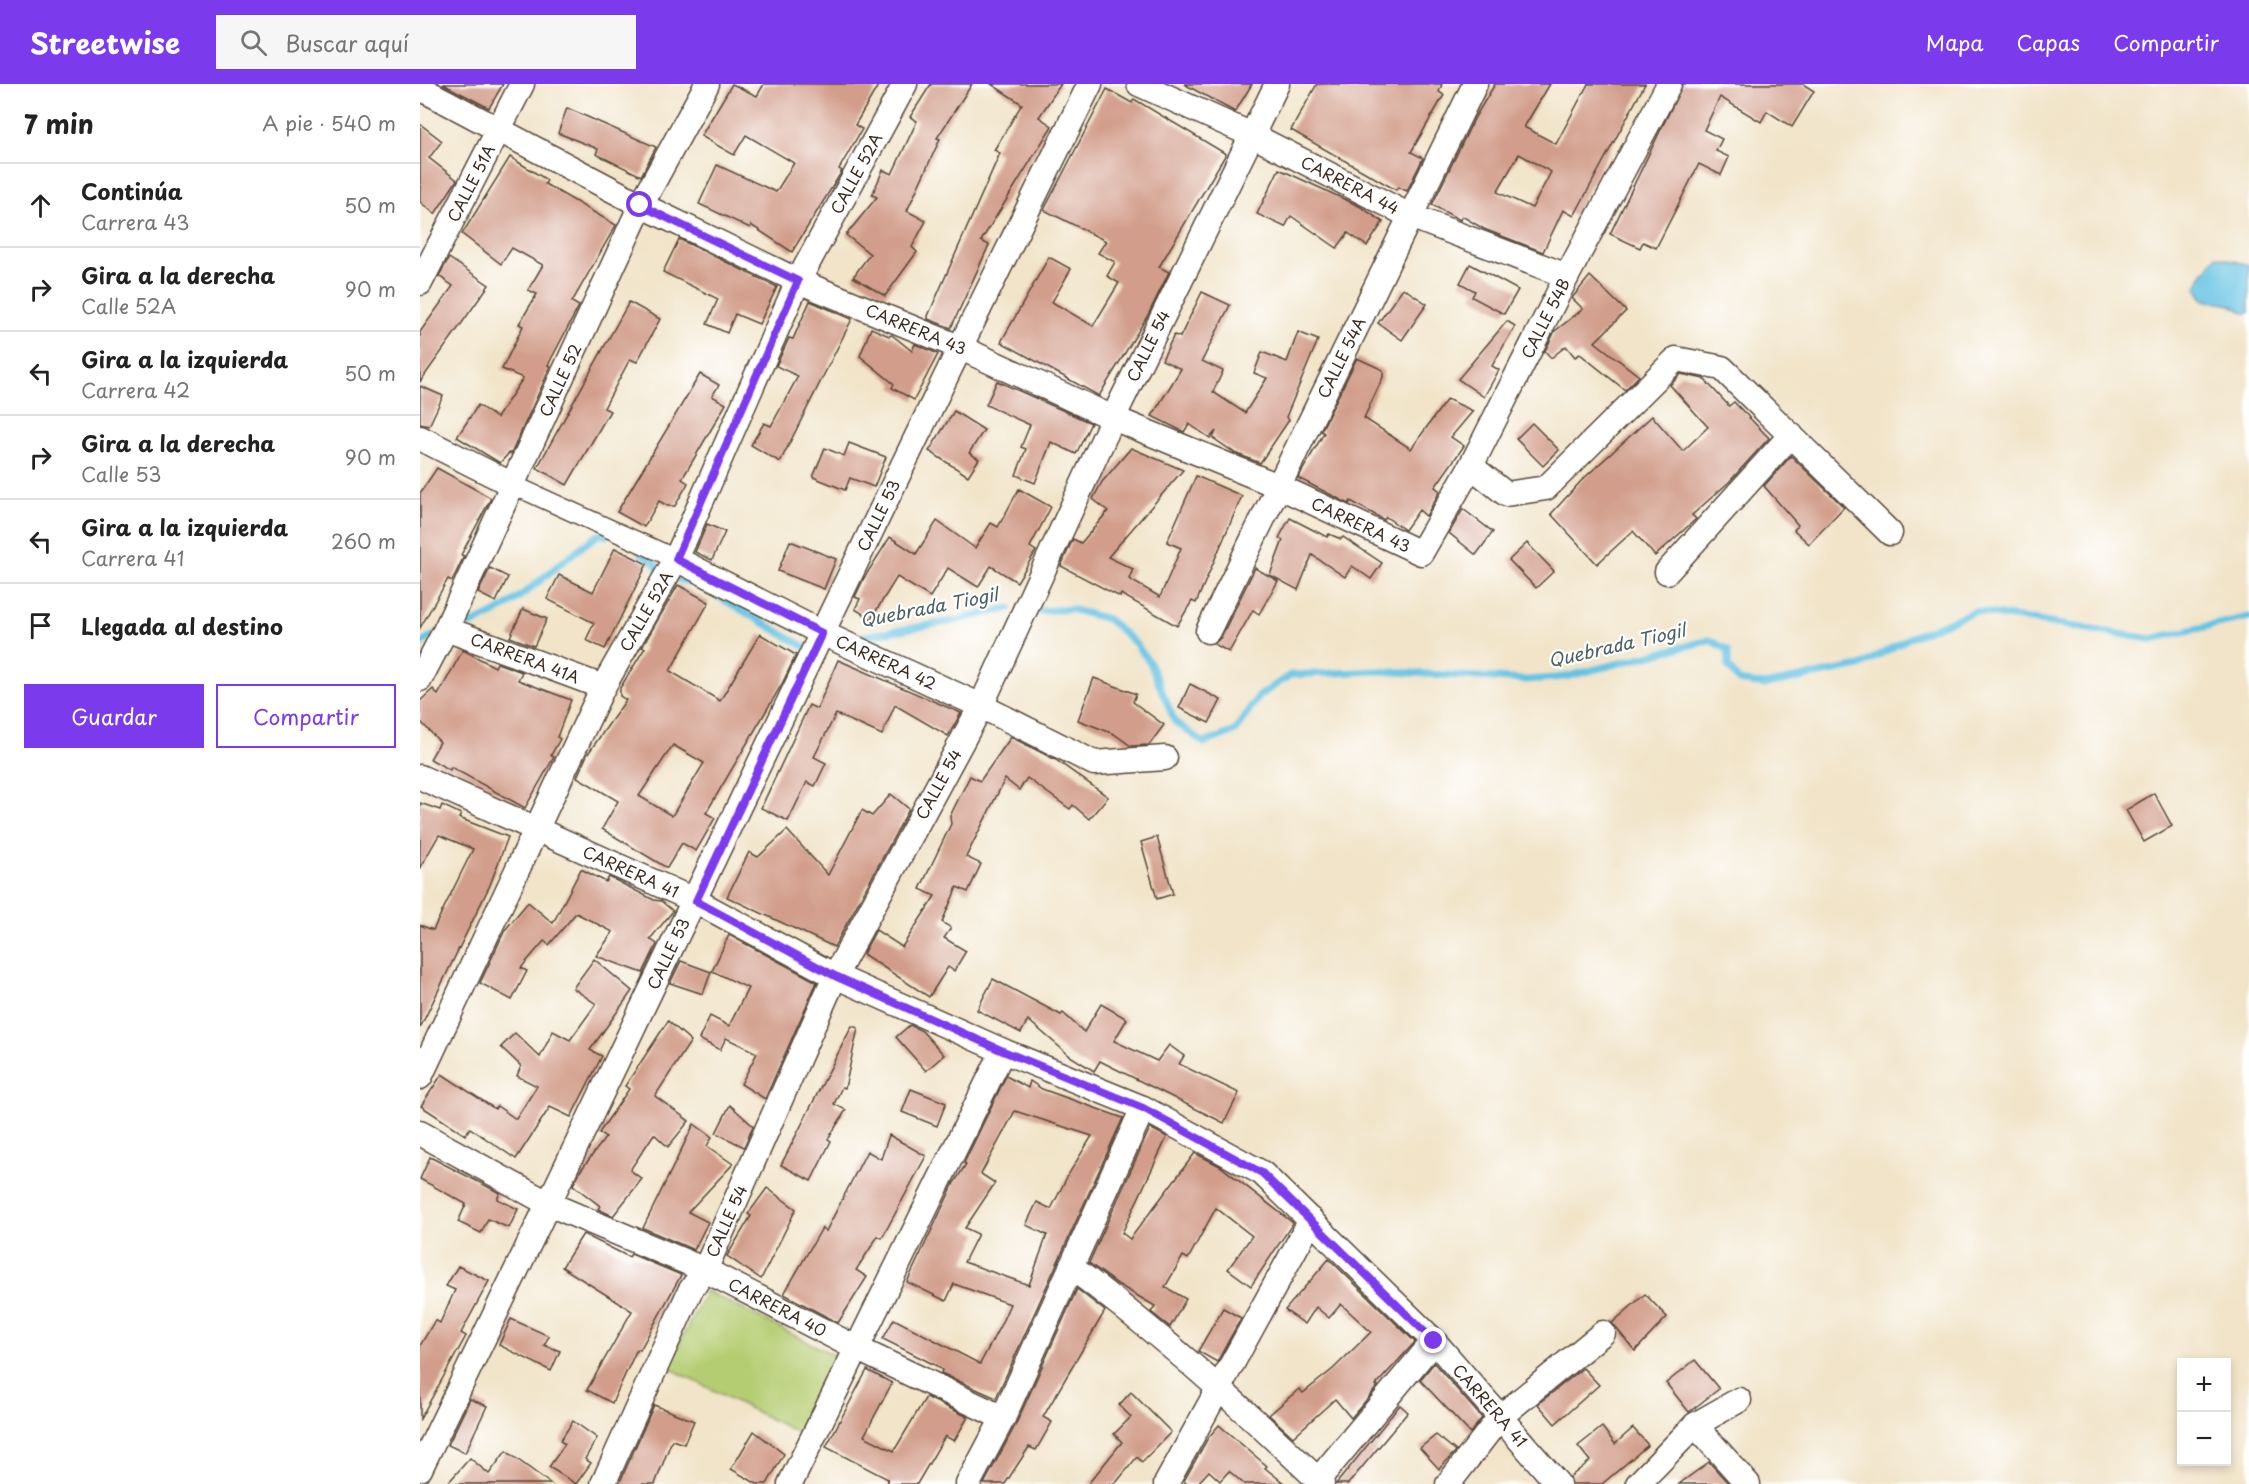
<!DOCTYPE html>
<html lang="es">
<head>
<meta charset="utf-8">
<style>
  body { margin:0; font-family:"Playpen Sans",sans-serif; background:#f6f6f6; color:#222 }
  .controls { position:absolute; right:18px; bottom:18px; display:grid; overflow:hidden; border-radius:0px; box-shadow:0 3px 9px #0003 }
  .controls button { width:54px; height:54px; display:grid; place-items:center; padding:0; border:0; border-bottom:2px solid #e0e0e0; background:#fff; color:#222; font:30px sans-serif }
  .stop { position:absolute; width:18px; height:18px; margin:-14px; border:4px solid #7c3aed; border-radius:50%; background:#fff }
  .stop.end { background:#7c3aed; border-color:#fff; box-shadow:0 2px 6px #0008 }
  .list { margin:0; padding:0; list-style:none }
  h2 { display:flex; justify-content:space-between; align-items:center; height:78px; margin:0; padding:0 24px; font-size:26px }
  h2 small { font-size:20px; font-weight:400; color:#767676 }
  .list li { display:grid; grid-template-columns:39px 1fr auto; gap:18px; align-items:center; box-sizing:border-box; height:84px; padding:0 24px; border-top:2px solid #e0e0e0 }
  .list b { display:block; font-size:22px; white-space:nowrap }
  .list p { margin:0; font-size:20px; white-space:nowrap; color:#767676 }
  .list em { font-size:20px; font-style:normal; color:#767676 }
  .actions { display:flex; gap:12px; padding:18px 24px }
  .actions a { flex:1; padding:14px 0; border:2px solid #7c3aed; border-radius:0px; text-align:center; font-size:21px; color:#7c3aed }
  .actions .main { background:#7c3aed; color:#fff }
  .icon { flex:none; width:33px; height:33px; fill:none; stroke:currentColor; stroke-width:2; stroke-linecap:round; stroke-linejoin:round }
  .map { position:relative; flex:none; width:1829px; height:1400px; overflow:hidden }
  header { display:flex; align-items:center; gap:36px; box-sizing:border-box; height:84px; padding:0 30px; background:#7c3aed; color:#fff }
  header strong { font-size:28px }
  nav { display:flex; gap:33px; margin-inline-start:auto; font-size:21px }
  .search { width:420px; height:54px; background:#f6f6f6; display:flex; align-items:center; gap:15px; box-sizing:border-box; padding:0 21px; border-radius:0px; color:#767676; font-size:22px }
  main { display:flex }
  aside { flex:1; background:#fff }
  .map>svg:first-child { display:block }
</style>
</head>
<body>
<header>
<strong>Streetwise</strong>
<div class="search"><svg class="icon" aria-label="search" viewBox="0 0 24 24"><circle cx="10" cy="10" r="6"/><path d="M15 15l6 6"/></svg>Buscar aquí</div>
<nav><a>Mapa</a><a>Capas</a><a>Compartir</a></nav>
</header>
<main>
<aside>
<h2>7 min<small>A pie · 540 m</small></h2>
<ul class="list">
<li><svg class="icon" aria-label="ahead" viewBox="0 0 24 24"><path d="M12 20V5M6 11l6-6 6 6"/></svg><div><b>Continúa</b><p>Carrera 43</p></div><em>50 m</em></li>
<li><svg class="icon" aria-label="right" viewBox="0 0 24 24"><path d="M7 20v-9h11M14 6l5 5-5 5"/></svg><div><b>Gira a la derecha</b><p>Calle 52A</p></div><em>90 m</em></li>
<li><svg class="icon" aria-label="left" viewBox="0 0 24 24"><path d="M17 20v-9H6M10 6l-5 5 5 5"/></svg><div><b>Gira a la izquierda</b><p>Carrera 42</p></div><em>50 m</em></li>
<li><svg class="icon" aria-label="right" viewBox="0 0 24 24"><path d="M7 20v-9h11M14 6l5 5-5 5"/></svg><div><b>Gira a la derecha</b><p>Calle 53</p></div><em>90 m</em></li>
<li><svg class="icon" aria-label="left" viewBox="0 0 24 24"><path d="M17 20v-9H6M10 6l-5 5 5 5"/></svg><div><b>Gira a la izquierda</b><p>Carrera 41</p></div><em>260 m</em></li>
<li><svg class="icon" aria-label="arrive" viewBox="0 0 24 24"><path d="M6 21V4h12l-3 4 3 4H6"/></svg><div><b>Llegada al destino</b></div></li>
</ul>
<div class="actions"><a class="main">Guardar</a><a>Compartir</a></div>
</aside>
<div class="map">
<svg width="1829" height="1400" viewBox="0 0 1829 1400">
  <rect width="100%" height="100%" fill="#fff"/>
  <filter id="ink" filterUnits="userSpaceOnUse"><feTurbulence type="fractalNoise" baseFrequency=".0167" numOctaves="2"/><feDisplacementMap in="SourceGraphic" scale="12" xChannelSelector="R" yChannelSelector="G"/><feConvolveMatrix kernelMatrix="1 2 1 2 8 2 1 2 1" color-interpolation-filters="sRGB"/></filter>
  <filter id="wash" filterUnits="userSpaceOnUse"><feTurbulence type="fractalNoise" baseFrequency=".008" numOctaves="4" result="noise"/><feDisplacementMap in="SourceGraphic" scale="24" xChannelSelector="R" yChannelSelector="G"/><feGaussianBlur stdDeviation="1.35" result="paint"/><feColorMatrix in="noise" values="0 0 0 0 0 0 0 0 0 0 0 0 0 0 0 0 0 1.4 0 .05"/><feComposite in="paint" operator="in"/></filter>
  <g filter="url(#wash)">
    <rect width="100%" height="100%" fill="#f1e4c9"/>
    <polygon fill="#b5cd72" stroke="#787c48" stroke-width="1.5" points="286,1207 418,1273 378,1349 247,1283"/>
    <polygon fill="#66c3e4" stroke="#507681" stroke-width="1.5" points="1796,172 1829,181 1829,229 1825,229 1811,221 1784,216 1776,204 1780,194"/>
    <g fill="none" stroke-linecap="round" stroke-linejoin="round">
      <g stroke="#66c3e4" stroke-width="7">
        <polyline points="218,466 235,479 240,489"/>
        <polyline points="253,494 280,502 385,563"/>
        <polyline points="619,527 650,525 688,535 715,559 730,579 755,638 784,659 815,647 838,613 870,591 957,587 1107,596 1145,593 1290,556 1308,566 1308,582 1319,597 1345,601 1440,582 1489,554 1555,527 1731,555 1829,533"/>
        <path d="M42,543C97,527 132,480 180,450L186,452"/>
        <polyline points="433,554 534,537 590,524"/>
        <polyline points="0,560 13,552"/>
      </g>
    </g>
    <g id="blocks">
      <g fill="#d29d8a" fill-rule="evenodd">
        <polygon points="23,0 83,0 69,24"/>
        <polygon points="312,0 337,12 344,0 459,0 435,41 442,45 419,85 422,87 372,168 331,141 330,144 279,120 297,81 356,108 374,79 326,51 314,71 281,52"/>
        <polygon points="511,0 552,0 517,54 520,55 487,127 506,137 492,163 497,168 465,212 433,193 450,170 426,151 457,113 452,111 463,86 472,90 497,37 490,33"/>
        <polygon points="571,0 641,0 619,33 632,42 561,157 569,161 531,244 508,235 508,232 580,69 574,66 602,20"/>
        <polygon points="764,0 832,0 815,28"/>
        <polygon points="897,0 1022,0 1019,8 1024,11 991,68 1003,74 987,107 978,103 976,106 871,46"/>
        <path d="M1075,0H1130L1104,43L1136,60L1168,0H1225L1154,132L1143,126L1123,168L1064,145L1042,132L1040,136L1012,121L1055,33ZM1099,70L1131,88L1112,124L1077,108Z"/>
        <polygon points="1263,0 1383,0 1394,7 1372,43 1347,27 1341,38 1300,13 1284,46 1302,55 1296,67 1309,73 1301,91 1279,80 1236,164 1223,158 1220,164 1190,150"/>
        <polygon points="687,5 712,19 714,15 806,70 739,183 749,188 728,231 679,312 581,258 629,173 651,185 632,218 673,242 699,199 687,192 695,178 678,169 686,157 624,126"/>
        <polygon points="147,24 236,63 221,92 176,70 178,65 138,49"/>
        <polygon points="0,40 22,57 9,74 37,96 15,130 0,118"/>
        <polygon points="90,73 127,96 125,100 196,141 152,218 159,222 128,281 131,282 91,370 89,369 80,379 37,353 58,321 77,334 103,294 82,285 103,242 99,240 117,210 108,206 123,181 92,164 81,180 42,150"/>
        <polygon points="859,85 939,122 963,138 947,162 928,149 917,164 871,132 865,143 837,130"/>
        <polygon points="259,155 357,203 339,240 315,230 307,249 287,240 298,215 243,188"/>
        <polygon points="29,174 69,201 0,298 0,248 33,202 19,192"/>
        <polygon points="1050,180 1098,206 1084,230 1052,213 1055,207 1040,199"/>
        <polygon points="1170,192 1206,227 1175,258 1219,292 1205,306 1160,270 1155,273 1146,262 1131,274 1125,267 1135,247 1163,225 1152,214"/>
        <polygon points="983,204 1007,220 982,256 958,239"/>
        <polygon points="782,208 810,221 782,277 803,287 793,308 825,329 847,294 834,289 842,268 867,278 878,248 898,256 866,333 869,336 840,379 815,369 793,354 796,347 790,354 769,340 764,348 732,332 761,285 742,276 754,251 760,253"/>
        <polygon points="390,217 432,235 360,378 331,361 344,339 351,342 378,292 356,282 369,254 373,255"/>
        <polygon points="209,218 240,235 217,278 210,275 184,324 190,327 147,401 117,384"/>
        <polygon points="1087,237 1095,242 1072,282 1079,286 1064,313 1038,295"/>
        <polygon points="451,244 469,252 472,251 492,267 495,260 518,270 494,316 472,304 474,300 440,272"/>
        <polygon points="937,274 963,286 963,293 944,334 991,365 1027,315 1053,327 1031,353 1044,362 1015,403 1020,407 1006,432 999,426 985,446 966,433 964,436 931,417 929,420 878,394 904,349 901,347"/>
        <polygon points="280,290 299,301 292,312 306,320 262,395 268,399 255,422 248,422 239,417 224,443 197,428"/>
        <polygon points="1261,290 1284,295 1309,322 1314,318 1349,354 1309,398 1272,431 1276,435 1235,472 1213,447 1177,480 1131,430 1162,396 1232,332 1263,367 1288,343 1250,301"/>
        <polygon points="577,297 671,339 656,370 631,358 615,399 596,391 606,365 601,363 610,341 566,321"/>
        <polygon points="0,302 23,312 9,342 0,340"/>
        <polygon points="534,327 564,346 549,369 559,375 548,392 509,367"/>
        <polygon points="1112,339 1139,366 1123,382 1096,355"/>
        <polygon points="429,359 466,373 454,403 430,394 425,406 393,393 405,364 424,372"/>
        <polygon points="711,364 763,386 688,473 713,485 709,495 740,513 761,464 747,458 776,392 822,412 776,519 772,517 757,542 701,510 700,513 641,482 653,455 661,459 688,427 673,415 682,398"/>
        <polygon points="1371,372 1424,423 1389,460 1374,446 1378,441 1344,402"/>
        <polygon points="17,384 71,414 41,471 44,472 32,497 28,495 0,544 0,409"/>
        <polygon points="599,405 631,423 610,463 616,467 597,498 571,482 558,503 528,484 510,513 477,493 451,535 435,525 440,515 435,513 444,494 470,453 496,470 517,437 555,464 571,439 578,443"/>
        <polygon points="1043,425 1073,448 1056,471 1029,449"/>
        <polygon points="870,434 907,453 909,450 921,455 923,453 962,479 951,495 932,482 925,493 892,471 878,506 850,491 863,456 859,454"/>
        <polygon points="287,440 305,448 292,476 275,468"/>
        <polygon points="370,457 416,475 404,505 358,487"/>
        <polygon points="1107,459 1134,487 1116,504 1089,476"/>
        <polygon points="195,464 227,480 185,565 166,556 174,539 127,515 139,491 173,508"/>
        <polygon points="70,484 88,493 76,518 58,509"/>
        <polygon points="835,484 858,497 839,530 833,526 809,568 794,560 801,553"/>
        <path d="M258,501L289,518L250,587L300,617L340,550L376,571L362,600L286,729L295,734L276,767L262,759L247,784L182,745L198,717L157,693L167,671L206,616L200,612V604L225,564L222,563ZM253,661L284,679L252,732L219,712Z"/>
        <polygon points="103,525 127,535 114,562 90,553"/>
        <polygon points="43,566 75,583 77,579 102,588 98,596 151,616 137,653 140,655 131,671 134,673 105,724 31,683 30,686 10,675 20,658 0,637 0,617 13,605 18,611"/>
        <polygon points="418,576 541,629 528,652 475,621 462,651 416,630 394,673 406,679 395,702 387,698 368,737 341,724 389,621 397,625"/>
        <polygon points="674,594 716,610 713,618 744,641 729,661 711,662 694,650 658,636"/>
        <polygon points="770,600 801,616 789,639 759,624"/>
        <polygon points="591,653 636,676 688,713 669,735 653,721 650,725 607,694 599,706 585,695 546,773 561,780 548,808 537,803 522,838 531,844 524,854 546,867 534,887 528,883 509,913 443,870 456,846 482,863 515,812 500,805 531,740 530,732 550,692 560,697"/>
        <polygon points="1734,709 1752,742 1724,758 1706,726"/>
        <polygon points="471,710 489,725 414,863 307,813 329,768 338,773 367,746 408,791 442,726 452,732"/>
        <polygon points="0,719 20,726 22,721 41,730 39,734 88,753 70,801 0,944 0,841 13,846 53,765 19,751 0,784"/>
        <polygon points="737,753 753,810 737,815 721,758"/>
        <polygon points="161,785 186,798 189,793 234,816 241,817 253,827 230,855 237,860 223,889 176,872 193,848 156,829 129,861 124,857 101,884 107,887 92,916 60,899 85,846 108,818 133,839"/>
        <polygon points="309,851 397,898 345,1015 321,1000 337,969 306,954 300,966 279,955 290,932 309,942 328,904 292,887"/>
        <polygon points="174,875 212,907 170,966 182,972 151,1033 130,1023 96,1075 50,1044 45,1051 1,1022 22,990 75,1025 77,1022 96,1035 117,1002 97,992 101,982 81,963 95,949 120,973 133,947 150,956 176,920 153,904"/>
        <polygon points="261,877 291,888 283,910 250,899"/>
        <polygon points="573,895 641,931 643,929 664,948 681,920 707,935 694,957 737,977 749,961 764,972 759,980 819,1009 804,1039 680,977 674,987 650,972 608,936 601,949 557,926"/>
        <polygon points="248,937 271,957 235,1012 269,1037 248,1063 234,1050 210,1086 222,1095 193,1132 178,1125 180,1122 153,1101 161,1086 186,1053 179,1049 209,1005 205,1002"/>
        <polygon points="490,941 502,947 524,971 506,987 476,953"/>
        <polygon points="432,942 438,944 425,1004 422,1003 414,1020 426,1026 408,1055 411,1057 391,1097 361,1081"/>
        <path d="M586,992L608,1004L610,997L622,1005L703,1034L576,1314L521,1289L522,1286L515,1281L463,1255L474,1235L560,1280L581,1240L590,1220L534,1200L526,1217L487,1198L534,1099L546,1080L544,1079ZM595,1027L672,1052L648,1091L631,1125L617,1118L606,1141L627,1151L609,1201L544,1178L558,1150L545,1144L575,1099L561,1090Z"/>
        <polygon points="491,1005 526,1019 517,1042 482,1028"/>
        <polygon points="310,1021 333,1042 324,1063 296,1049"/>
        <polygon points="274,1040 292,1053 287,1062 313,1080 268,1128 288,1138 274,1166 223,1144"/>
        <polygon points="730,1044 747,1053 702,1149 710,1155 775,1069 800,1082 873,1139 831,1202 808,1185 832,1152 796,1124 768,1175 763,1172 745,1203 766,1215 750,1243 731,1228 735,1222 699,1201 669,1179"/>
        <polygon points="469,1051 506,1072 462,1154 458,1152 436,1186 447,1193 418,1239 364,1210 402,1144 406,1147 447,1067 461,1075"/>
        <polygon points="10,1073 80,1109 77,1115 98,1125 89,1144 68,1135 61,1149 38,1138 46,1120 0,1095"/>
        <polygon points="347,1104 376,1125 341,1195 307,1172 331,1132 328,1130"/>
        <polygon points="163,1150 209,1173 211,1170 261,1191 220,1266 217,1265 192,1319 167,1306 212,1227 142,1183"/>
        <polygon points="909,1175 995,1258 956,1301 958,1302 931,1334 915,1315 873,1353 849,1331 879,1305 883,1309 913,1285 951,1248 921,1220 909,1234 896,1223 885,1240 865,1226"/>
        <polygon points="38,1182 69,1197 41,1249 46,1252 0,1335 0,1262 15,1236 20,1239 35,1206 26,1202"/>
        <polygon points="657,1205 685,1227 623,1333 632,1338 616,1366 609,1363 585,1400 564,1400 596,1340"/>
        <polygon points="1225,1210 1247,1233 1215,1267 1192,1239"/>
        <polygon points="803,1224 821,1234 797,1278 778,1267"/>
        <polygon points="91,1235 129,1252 124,1261 140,1267 131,1287 79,1261"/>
        <polygon points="1275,1276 1299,1305 1269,1328 1246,1299"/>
        <polygon points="1014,1279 1062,1334 1050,1349 1000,1296"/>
        <polygon points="1163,1284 1179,1301 1135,1340 1118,1320"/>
        <polygon points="447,1286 472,1299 444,1352 474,1367 506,1313 548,1333 534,1357 525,1352 497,1400 466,1400 468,1395 406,1363"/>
        <polygon points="711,1308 751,1348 722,1378 717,1373 695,1400 668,1400 702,1358 694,1350 711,1333 699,1321"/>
        <polygon points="50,1315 67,1322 45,1369 28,1361"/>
        <polygon points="234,1321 274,1337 264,1360 252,1356 235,1400 199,1400"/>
        <polygon points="980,1321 988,1328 928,1400 916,1400"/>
        <polygon points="153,1337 177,1354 165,1375 171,1379 156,1400 129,1383 145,1360 140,1357"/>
        <polygon points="799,1341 847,1382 845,1384 865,1400 824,1400 809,1387 800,1397 789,1387 777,1400 767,1400 764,1397 788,1354"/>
        <polygon points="1182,1343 1195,1360 1213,1344 1228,1361 1182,1400 1152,1400 1150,1393 1170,1377 1158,1362"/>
        <polygon points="334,1347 364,1370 347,1400 337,1400 311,1385"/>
        <polygon points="1016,1351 1036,1367 1019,1385 1000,1364"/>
        <polygon points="86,1367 131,1400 27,1400 50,1374 69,1390"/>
        <polygon points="1289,1378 1309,1400 1259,1400"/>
      </g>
    </g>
  </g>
  <g filter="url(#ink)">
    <use href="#blocks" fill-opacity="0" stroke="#564638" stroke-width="1.5"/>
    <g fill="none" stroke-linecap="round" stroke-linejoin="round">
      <g stroke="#564638" stroke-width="21">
        <polyline id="pedestrian" points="91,400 256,475"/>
      </g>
      <g stroke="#564638" stroke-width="27">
        <g id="minor">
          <path id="s1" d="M719,0L832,51L990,132L1147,192"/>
          <path id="s2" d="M0,4L221,121L378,197L539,263L693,334L858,402L1001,469L1051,382L1147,192L1249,0"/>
          <path id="s3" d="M0,199L102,0"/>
          <polyline points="0,354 91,400"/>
          <polyline points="1051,382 1086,410 1126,404 1256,275 1302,284 1470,449"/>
          <path id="s4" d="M256,475L402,549L561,622L674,679L745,674"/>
          <polyline points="1247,488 1371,351"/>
          <path id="s5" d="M26,545L183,603"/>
          <path id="s6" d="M788,547L1055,0"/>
          <path id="s7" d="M0,595L26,545L221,121L287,0"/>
          <path id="s8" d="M0,693L276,817L415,892L583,967L723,1024L842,1089L1014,1257L1138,1400"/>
          <path id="s9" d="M0,993L183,603L256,475L378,197L485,0"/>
          <path id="s10" d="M0,1049L129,1120L285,1186L438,1265L583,1334"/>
          <path d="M651,1183C740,1249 822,1323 902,1400"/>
          <polyline points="1275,1341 1328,1400"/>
          <path id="s11" d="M0,1385C225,924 441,459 670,0"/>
          <polyline points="898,1396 1014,1257"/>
          <path id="s12" d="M183,1400L270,1207L285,1186L415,892L561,622L693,334L857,0"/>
          <polyline points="370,1400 583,967"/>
          <polyline points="548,1400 583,1334 723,1024"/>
          <polyline points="746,1400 891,1136"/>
          <polyline points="1028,1400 1080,1333 1183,1249"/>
          <polyline points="1218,1400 1275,1341 1319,1316"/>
        </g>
      </g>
      <use href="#pedestrian" stroke="#fff" stroke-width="18"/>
      <use href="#minor" stroke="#fff" stroke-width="24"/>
    </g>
  </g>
  <g fill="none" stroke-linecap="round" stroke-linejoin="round" filter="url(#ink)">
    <polyline stroke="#7c3aed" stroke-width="8" points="220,121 378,197 256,475 402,549 276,817 415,892 583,967 723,1024 842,1089 1014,1257"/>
  </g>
  <g text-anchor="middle" stroke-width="4.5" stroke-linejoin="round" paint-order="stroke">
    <g font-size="16" fill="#3b2a1e" stroke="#fff">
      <text dy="6" stroke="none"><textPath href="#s9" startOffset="1004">CALLE 52A</textPath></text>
      <text dy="6" stroke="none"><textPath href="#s3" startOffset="112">CALLE 51A</textPath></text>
      <text dy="6" stroke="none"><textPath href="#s1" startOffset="234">CARRERA 44</textPath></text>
      <text dy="6" stroke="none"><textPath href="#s2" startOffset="1370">CALLE 54B</textPath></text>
      <text dy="6" stroke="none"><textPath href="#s2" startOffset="552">CARRERA 43</textPath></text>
      <text dy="6" stroke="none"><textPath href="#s12" startOffset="1263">CALLE 54</textPath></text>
      <text dy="6" stroke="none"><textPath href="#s6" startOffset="304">CALLE 54A</textPath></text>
      <text dy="6" stroke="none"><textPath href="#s7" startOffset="330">CALLE 52</textPath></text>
      <text dy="6" stroke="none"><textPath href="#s11" startOffset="1058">CALLE 53</textPath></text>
      <text dy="6" stroke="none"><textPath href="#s2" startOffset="1038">CARRERA 43</textPath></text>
      <text dy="6" stroke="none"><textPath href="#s9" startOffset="518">CALLE 52A</textPath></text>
      <text dy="6" stroke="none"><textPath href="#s5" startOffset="84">CARRERA 41A</textPath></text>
      <text dy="6" stroke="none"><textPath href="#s4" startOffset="234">CARRERA 42</textPath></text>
      <text dy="6" stroke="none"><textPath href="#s12" startOffset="777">CALLE 54</textPath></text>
      <text dy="6" stroke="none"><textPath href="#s8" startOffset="231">CARRERA 41</textPath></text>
      <text dy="6" stroke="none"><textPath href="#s11" startOffset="572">CALLE 53</textPath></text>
      <text dy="6" stroke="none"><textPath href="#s12" startOffset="291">CALLE 54</textPath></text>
      <text dy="6" stroke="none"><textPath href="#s10" startOffset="398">CARRERA 40</textPath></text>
      <text dy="6" stroke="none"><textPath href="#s8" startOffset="1257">CARRERA 41</textPath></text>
    </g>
    <g font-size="18" font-style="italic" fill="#4a6063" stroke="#fff">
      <text transform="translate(509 524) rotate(-11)" y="6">Quebrada Tiogil</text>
      <text transform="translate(1197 562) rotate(-13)" y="6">Quebrada Tiogil</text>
    </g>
  </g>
</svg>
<div class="controls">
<button>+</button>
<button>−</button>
</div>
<div class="stop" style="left:220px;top:121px"></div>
<div class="stop end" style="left:1014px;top:1257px"></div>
</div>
</main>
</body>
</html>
